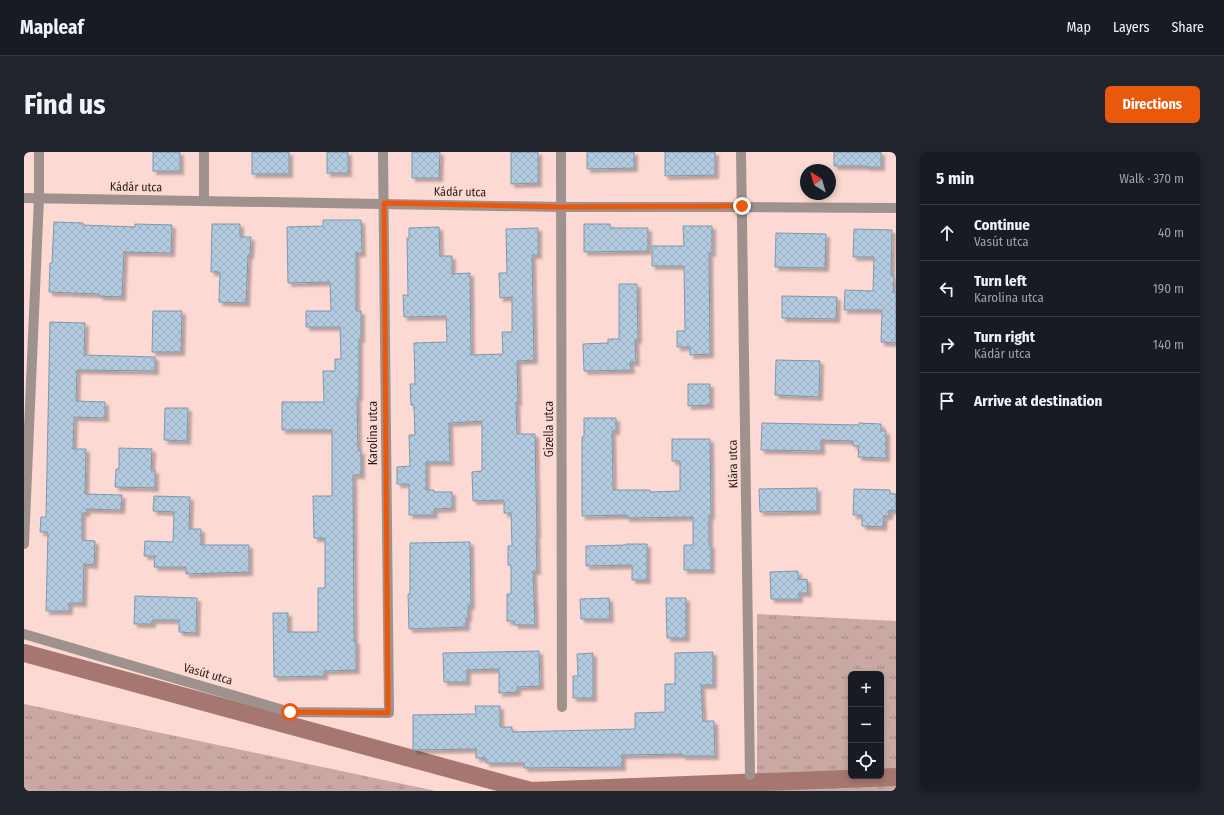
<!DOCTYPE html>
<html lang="en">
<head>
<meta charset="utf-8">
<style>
  body { margin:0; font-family:"Fira Sans Condensed",sans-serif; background:#20242c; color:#f1f3f6 }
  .controls { position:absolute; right:12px; bottom:12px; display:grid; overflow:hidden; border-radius:6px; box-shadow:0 2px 6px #0003 }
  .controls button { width:36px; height:36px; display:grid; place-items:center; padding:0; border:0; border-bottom:1px solid #363941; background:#171b24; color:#f1f3f6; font:20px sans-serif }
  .compass { position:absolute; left:776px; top:12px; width:36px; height:36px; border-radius:50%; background:#171b24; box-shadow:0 2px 6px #0003; rotate:323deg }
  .stop { position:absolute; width:12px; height:12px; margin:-9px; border:3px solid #ea580c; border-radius:50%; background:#fff }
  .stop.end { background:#ea580c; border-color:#fff; box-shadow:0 1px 4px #0008 }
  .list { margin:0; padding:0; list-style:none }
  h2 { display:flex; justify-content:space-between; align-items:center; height:52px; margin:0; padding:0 16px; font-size:17px }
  h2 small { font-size:13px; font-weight:400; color:#9ea1a6 }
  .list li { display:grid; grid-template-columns:26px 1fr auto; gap:12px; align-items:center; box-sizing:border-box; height:56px; padding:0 16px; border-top:1px solid #363941 }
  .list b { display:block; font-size:15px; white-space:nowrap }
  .list p { margin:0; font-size:13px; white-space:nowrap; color:#9ea1a6 }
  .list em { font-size:13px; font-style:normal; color:#9ea1a6 }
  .icon { flex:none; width:22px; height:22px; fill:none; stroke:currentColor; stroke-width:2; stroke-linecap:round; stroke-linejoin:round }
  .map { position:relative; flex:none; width:872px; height:639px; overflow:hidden; border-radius:6px }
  header { display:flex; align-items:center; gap:24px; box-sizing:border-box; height:56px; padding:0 20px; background:#171b24; border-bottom:1px solid #363941 }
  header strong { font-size:19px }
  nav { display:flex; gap:22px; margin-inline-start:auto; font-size:14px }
  .intro { display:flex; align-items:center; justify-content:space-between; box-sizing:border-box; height:96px; padding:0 24px }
  h1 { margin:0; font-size:28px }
  .button { padding:10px 18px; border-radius:6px; background:#ea580c; color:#fff; font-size:14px; font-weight:700 }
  main { display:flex; gap:24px; padding:0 24px }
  aside { flex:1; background:#171b24; border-radius:6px; box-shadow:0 2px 6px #0003 }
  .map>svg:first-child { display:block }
</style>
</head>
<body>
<header>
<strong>Mapleaf</strong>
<nav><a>Map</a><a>Layers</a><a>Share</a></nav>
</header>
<div class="intro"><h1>Find us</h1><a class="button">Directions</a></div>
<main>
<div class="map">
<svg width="872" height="639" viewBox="0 0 872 639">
  <defs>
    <pattern id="grass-tufts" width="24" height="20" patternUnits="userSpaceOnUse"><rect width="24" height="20" fill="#caa9a4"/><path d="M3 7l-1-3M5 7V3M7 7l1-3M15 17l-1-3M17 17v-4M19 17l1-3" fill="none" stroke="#a48985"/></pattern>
    <pattern id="building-cross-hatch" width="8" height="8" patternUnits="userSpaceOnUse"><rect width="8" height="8" fill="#b3cbe1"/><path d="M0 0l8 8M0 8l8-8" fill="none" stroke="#9aaec0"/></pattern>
    <filter id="shadow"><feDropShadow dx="3.5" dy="3.5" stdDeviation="1" flood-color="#0004"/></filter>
  </defs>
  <rect width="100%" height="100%" fill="#fcd9d3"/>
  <g fill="url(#grass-tufts)" fill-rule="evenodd">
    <path d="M733,462L872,469V639H733ZM827,522H857V624H827Z"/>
    <polygon points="0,552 412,639 0,639"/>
  </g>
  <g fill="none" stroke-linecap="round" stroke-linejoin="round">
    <polyline stroke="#a67770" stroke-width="18" points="0,501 507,639 872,625"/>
  </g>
  <g fill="url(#building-cross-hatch)" stroke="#7f97ab" filter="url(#shadow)">
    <rect x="129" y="0" width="27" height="19"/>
    <rect x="228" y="0" width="37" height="22"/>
    <rect x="303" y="0" width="21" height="21"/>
    <polygon points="388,0 416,0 415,26 388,26"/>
    <polygon points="487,0 514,0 514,31 487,32"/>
    <polygon points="563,0 610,0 610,16 563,17"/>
    <polygon points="641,0 691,0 691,23 641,24"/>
    <polygon points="810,0 857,0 857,15 842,15 842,14 810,14"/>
    <polygon points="299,68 337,68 338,101 332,101 332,159 337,159 337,187 335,187 335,245 333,245 334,299 337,299 337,323 329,323 330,489 332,489 332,518 300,519 300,524 250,525 249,461 264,461 264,480 294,480 294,436 301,436 301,386 290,386 289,344 308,344 308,278 258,278 258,250 300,250 299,219 311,219 311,207 317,207 316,175 282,175 282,159 307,159 306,130 264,131 263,75 299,74"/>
    <polygon points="30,70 59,71 59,73 111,75 111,72 148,73 147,101 100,100 98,145 75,144 75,142 25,140 26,111 28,111"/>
    <polygon points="188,72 216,72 216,85 227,85 226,103 224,103 222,151 195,150 196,120 187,120"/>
    <polygon points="560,72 586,72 586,76 624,76 624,99 560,100"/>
    <polygon points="659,74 688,74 688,101 685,101 686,202 666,203 666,195 653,195 653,179 661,179 660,114 628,114 628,94 660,94"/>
    <polygon points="415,75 416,104 428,104 428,122 446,121 447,203 479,202 478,180 488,180 488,145 476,146 475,121 483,121 482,77 514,76 514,103 508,103 510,208 493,209 494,250 492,250 493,282 511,282 513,383 512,383 513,419 509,419 511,473 491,473 490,469 483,469 483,442 487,442 487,413 484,413 484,394 488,394 487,361 480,361 480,348 449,349 448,320 458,319 458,269 425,271 426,310 402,310 402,338 410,338 410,340 428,340 428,356 410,357 410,363 385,363 385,332 373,332 373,315 386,314 385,283 391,283 390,253 387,253 386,232 391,232 390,191 423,190 422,164 380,165 379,143 384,143 383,86 385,86 385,76"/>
    <polygon points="830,77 868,78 867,123 870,123 869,140 872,140 872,191 857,190 858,158 820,158 821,138 849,139 850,105 829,105"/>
    <polygon points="752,81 802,82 801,116 751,115"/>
    <polygon points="595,132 613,132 614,188 611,188 612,210 606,210 607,218 560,219 559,192 584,191 584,187 595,187"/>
    <polygon points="758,144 813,145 812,167 758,166"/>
    <polygon points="129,159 158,159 157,200 128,200"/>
    <polygon points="26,170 61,171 60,203 131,205 131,219 53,218 52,249 81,250 81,266 50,265 49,297 62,297 61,342 98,343 97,358 63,357 62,361 58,361 58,388 71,389 70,413 60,412 59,451 45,451 45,459 22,459 24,380 16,380 17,365 22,365"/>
    <polygon points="752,208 796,209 795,245 751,243"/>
    <polygon points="664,232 686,232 686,253 664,254"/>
    <polygon points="141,256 164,256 163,289 140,288"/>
    <polygon points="560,266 592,266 592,279 588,279 589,338 626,338 626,340 656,339 656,309 648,309 648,287 686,287 687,364 685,364 685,393 687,393 687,418 660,418 660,393 669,393 669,365 602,366 602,363 558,364 558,285 560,285"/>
    <polygon points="738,271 835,273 835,271 857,272 857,279 862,279 862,306 834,305 835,294 829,294 829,289 797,288 797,299 737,298"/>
    <polygon points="95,296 128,297 127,318 131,318 131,336 91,335 92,317 95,317"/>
    <polygon points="793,336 793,359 736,360 735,337"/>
    <polygon points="830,337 866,338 866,342 872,342 872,359 865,358 865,364 860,364 859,375 838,374 838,363 829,363"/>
    <polygon points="130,344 166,345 165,377 177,377 177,393 225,393 225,420 162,422 162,415 130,415 131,404 120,404 121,389 149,390 150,360 129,359"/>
    <polygon points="446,390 447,454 444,454 444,466 442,466 442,475 385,477 384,442 386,442 386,391"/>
    <polygon points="602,392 623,392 623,428 608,428 608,413 562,414 562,394 602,393"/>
    <polygon points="774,419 774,428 783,427 784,441 775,441 775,447 747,447 746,420"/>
    <polygon points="111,444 173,446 172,481 155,480 155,468 128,468 128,472 110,472"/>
    <polygon points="585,446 586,467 557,467 556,447"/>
    <polygon points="642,446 662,446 662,486 643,486"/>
    <polygon points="515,499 516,534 493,535 493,540 475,541 475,517 443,518 443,530 420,530 419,501"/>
    <polygon points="689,500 689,533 677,533 679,569 690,569 691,604 658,604 658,602 598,603 598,615 500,616 500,611 462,611 462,606 452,606 452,597 389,598 389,563 452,562 451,554 476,554 476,575 488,575 488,580 611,577 611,561 641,560 641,532 651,532 651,501"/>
    <polygon points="569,501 569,546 549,546 549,524 554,524 553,502"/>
  </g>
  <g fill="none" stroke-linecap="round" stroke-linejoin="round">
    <g stroke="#9f918e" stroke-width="10">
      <polyline points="180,0 180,48"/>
      <polyline points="537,0 538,555"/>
      <polyline points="717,0 726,623"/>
      <polyline points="0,46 537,55 718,55 872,56"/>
      <polyline points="0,392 15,46 15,0"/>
      <polyline points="0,482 266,560 365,561 359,0"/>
    </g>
  </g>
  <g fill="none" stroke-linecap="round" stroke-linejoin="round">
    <polyline stroke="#ea580c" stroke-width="5" points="266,560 364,561 360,51 537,55 718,54"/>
  </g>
  <g text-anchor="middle" stroke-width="3.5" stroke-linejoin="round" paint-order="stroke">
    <g font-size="12" fill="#2a1d1b" stroke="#fcd9d3">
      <text transform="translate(112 35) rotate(1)" y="4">Kádár utca</text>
      <text transform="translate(436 40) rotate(1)" y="4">Kádár utca</text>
      <text transform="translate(525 277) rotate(-90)" y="4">Gizella utca</text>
      <text transform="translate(349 281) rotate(-90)" y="4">Karolina utca</text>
      <text transform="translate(709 312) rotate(-91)" y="4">Klára utca</text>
      <text transform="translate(184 522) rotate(16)" y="4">Vasút utca</text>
    </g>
  </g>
</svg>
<div class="controls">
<button>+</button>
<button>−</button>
<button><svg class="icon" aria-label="locate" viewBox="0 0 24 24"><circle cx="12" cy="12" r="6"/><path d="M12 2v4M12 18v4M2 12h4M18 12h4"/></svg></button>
</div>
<svg class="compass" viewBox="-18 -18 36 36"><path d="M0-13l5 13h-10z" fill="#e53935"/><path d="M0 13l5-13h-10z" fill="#9ea1a6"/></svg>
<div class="stop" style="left:266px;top:560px"></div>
<div class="stop end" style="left:718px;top:54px"></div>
</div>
<aside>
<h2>5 min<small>Walk · 370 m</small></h2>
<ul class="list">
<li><svg class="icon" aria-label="ahead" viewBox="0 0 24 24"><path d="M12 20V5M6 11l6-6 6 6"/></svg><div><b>Continue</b><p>Vasút utca</p></div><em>40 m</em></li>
<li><svg class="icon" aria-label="left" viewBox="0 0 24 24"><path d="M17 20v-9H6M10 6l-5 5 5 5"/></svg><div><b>Turn left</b><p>Karolina utca</p></div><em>190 m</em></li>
<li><svg class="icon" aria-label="right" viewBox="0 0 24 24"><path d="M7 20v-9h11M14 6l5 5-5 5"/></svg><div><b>Turn right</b><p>Kádár utca</p></div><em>140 m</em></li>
<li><svg class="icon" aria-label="arrive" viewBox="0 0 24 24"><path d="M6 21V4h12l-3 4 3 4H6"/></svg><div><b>Arrive at destination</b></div></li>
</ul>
</aside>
</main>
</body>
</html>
